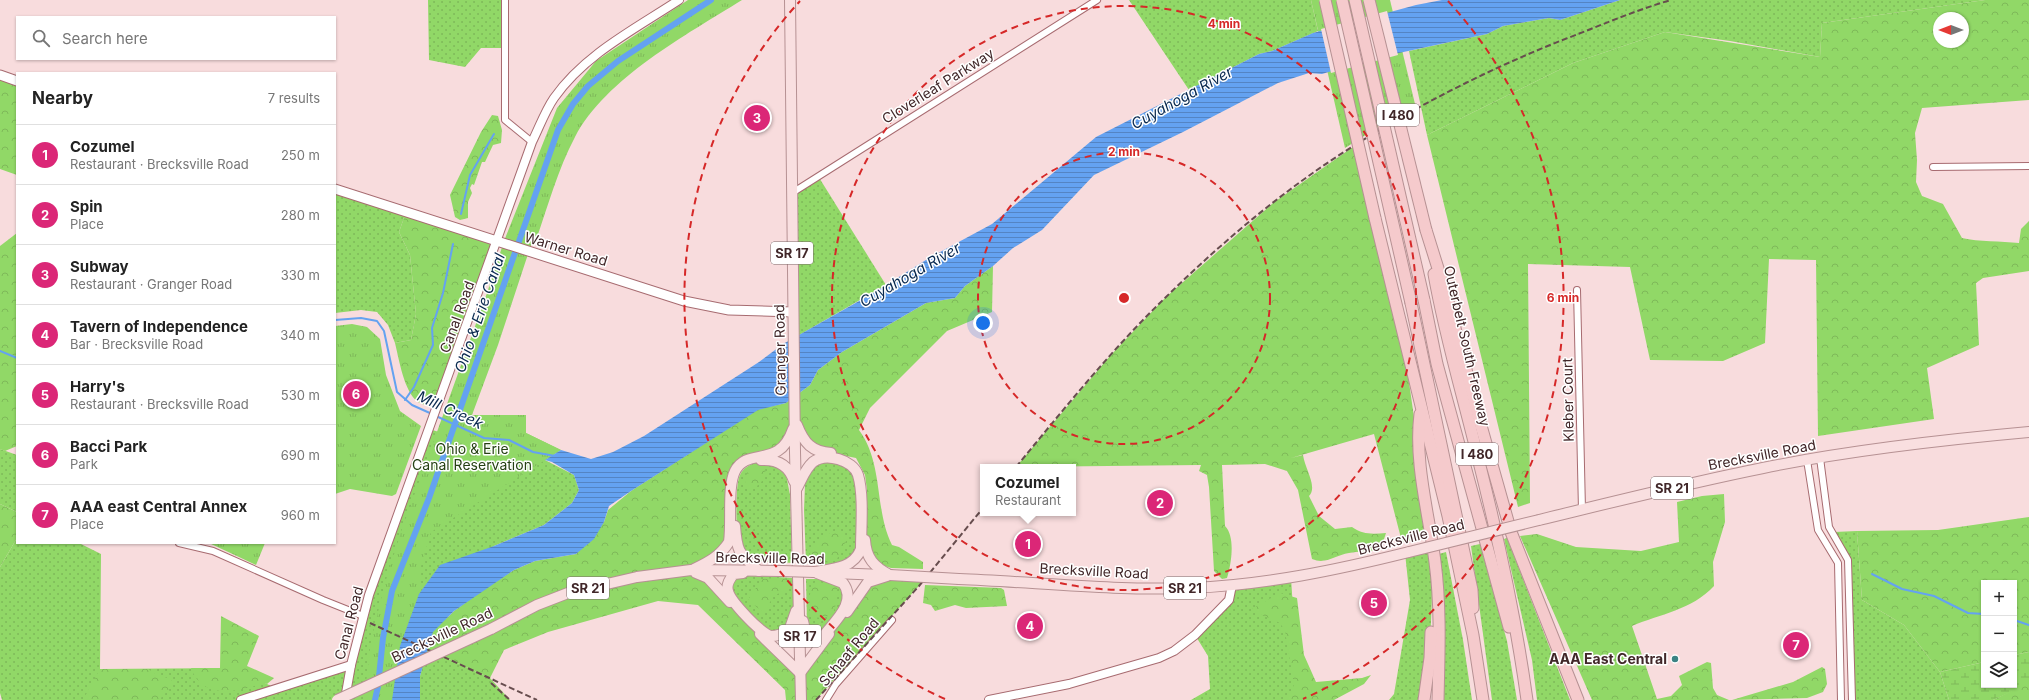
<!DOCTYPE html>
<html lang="en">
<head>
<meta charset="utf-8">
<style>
  body { margin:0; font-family:Inter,sans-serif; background:#f2f2f2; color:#222 }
  .controls { position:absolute; right:12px; bottom:12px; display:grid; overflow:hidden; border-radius:0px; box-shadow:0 1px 3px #0004 }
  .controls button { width:36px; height:36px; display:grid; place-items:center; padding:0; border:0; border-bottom:1px solid #e0e0e0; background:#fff; color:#222; font:20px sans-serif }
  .compass { position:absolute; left:1933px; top:12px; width:36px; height:36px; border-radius:50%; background:#fff; box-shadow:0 1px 3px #0004; rotate:270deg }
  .you { position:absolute; left:983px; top:323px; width:14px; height:14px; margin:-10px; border:3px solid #fff; border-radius:50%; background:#1a73e8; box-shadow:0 0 0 6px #1a73e833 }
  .badge { display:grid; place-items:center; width:26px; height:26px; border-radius:50%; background:#db2777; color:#fff; font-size:13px; font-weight:700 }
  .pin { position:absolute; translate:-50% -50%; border:2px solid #fff; box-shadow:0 1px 4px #0006 }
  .popup { position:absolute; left:980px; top:464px; width:96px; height:52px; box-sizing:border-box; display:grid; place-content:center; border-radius:0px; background:#fff; filter:drop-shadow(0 1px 3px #0005); font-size:13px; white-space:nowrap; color:#767676 }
  .popup b { font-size:15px; color:#222 }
  .popup::after { content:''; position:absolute; left:50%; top:100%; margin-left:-8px; border:8px solid transparent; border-top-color:#fff }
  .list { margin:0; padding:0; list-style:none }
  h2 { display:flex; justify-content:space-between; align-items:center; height:52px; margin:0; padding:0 16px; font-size:17px }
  h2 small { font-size:13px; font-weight:400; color:#767676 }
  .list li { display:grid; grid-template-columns:26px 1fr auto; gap:12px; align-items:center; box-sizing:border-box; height:60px; padding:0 16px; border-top:1px solid #e0e0e0 }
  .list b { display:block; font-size:15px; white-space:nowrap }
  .list p { margin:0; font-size:13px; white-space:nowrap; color:#767676 }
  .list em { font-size:13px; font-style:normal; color:#767676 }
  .icon { flex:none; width:22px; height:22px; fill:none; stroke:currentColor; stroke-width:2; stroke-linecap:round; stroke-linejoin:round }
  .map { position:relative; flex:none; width:2029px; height:700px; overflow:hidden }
  .search { position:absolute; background:#fff; box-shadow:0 1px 3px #0004; left:16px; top:16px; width:320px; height:44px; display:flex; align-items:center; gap:10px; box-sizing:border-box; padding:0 14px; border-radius:0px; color:#767676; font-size:15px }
  .panel { position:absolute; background:#fff; box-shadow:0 1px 3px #0004; left:16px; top:72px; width:320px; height:472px; border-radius:0px }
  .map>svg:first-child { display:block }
</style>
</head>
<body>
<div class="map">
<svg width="2029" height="700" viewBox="0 0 2029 700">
  <defs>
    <pattern id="grass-dots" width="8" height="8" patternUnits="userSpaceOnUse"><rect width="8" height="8" fill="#91d867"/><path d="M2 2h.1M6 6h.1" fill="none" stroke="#7eb959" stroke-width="1.8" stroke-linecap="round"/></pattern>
    <pattern id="forest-crowns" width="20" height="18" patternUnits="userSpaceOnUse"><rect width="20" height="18" fill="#91d867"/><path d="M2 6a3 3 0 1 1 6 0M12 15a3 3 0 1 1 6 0" fill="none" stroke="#7eb959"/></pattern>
    <pattern id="wetland-marsh" width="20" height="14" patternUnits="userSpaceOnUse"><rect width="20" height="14" fill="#91d867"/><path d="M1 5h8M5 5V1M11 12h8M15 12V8" fill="none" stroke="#7eb959"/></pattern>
    <pattern id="park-tufts" width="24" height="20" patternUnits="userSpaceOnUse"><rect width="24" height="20" fill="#91d867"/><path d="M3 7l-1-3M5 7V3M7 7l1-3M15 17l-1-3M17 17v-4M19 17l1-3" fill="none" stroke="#7eb959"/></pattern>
    <pattern id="water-rules" width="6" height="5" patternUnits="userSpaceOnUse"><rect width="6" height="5" fill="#64a2f1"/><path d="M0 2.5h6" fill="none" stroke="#5484c3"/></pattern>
  </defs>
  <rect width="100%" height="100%" fill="#f8dcdd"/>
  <g fill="url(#grass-dots)">
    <polygon points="428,0 504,0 505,48 481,48 465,67 429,60"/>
    <polygon points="1129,0 1311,0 1318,31 1272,51 1259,54 1189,90"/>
    <polygon points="1620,0 1985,0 1822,23 1820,57 1730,41 1665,32 1573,63 1427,135 1409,51 1487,34 1503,26 1549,18 1560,20"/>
    <polygon points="818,176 886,285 794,338 792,193"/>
    <polygon points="335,189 406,212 399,232 410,255 416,314 411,340 395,343 388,325 377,312 361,310 335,313"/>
    <polygon points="472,415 526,415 526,433 561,450 545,460 574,475 579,490 572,503 544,525 494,546 394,700 2,700 0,693 0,567 17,538 17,543 79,543 101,554 100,669 235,668 277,689 351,665 365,608 429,429 456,437"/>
    <polygon points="0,449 17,455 17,512 0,504"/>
    <path d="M835,461L849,468L857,480L858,546C846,569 829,565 806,563L804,510L805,484L806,476L817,464Z"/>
    <path d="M756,462L775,464L786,474L790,495L792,563C779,562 758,564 747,555C744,553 739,544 738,539C736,529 735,484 740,475C743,468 750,465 756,462Z"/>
    <polygon points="1857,531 1862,600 1904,625 1940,672 1949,700 1855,700 1851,571 1834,532"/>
    <polygon points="1507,538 1570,700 1537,700 1532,660 1504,539"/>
    <polygon points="1480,544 1507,641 1517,700 1492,700 1471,546"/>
    <path d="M1432,545C1433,597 1431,648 1424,700H1389L1394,694L1410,600L1405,553Z"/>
    <polygon points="1446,552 1463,640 1472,700 1441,700 1439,554"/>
    <path d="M744,575L793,578C793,589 794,600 793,610C791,629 775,637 760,625C749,617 740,602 731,592L734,579Z"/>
    <polygon points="1291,578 1298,684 1295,700 1191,700 1210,689 1208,656 1195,635 1229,600 1232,585"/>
    <path d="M806,579C826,579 841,577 844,601L823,632L814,633L807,625Z"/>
    <polygon points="427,649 490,678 510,700 420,700 420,676"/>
  </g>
  <g fill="url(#forest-crowns)" fill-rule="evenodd">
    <path d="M1985,0H2029V100L1922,108L1915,133L1917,160L1916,182L1922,196L1943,204L1962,238C1979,242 2001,241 2019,243L2021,229L2029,221V271L1983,278L1976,283L1979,345L1927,368L1934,419L1818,436L1816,260L1769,259L1765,343L1723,361L1650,360L1630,267L1528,264L1530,503L1518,507L1427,135L1573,63L1665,32L1820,57L1822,23ZM1939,18H1963V42H1939Z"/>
    <polygon points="0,75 17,81 17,175 0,169"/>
    <polygon points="492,115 498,116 502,130 501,143 493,145 485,162 482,162 474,185 472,184 470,188 472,193 468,202 468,218 460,220 455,217 450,195 481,132"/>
    <path d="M1360,142L1405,354L1431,537L1402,542L1374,434L1291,458L1303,455C1305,469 1318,487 1309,496L1319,516L1335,529L1352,527C1363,535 1373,534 1386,533L1382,545L1378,550C1368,552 1358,551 1349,553C1335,555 1326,565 1312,559L1298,490L1287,471L1265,464L1222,465L1225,526C1236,537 1231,565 1227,578L1222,579L1214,571L1209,487L1207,475L1199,471L1201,465L1016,467L1110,356L1165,298L1273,203Z"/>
    <path d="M406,212L498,242L437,408C431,406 423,405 418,402C404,392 399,359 395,343L411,340L416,314L410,255L399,232Z"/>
    <polygon points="17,233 17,446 5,451 0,449 0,246"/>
    <path d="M993,266L992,312L947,331L870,408L859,430C884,464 874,509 892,545L899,547L923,562V569L891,568L882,565L875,558L867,545V490L865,475L856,458L836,454L803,439L787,444L738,466L729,542L698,574L800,673L868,582L890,575L926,578L816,700H786L785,690L698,605L658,601L548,632L504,650L490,678L427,649L433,632L454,611L484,589L514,570L535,561L576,554L604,522L608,510L631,491L758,409L786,403L810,385L818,370L842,352L926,303L955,298L965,286Z"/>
    <path d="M753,463L763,466L766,473L764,479L754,489H747C742,479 748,472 753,463Z"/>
    <path d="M1724,494L1725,522L1713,562L1714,586C1692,610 1660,614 1632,626L1657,699L1671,696L1682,685L1679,676L1707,662L1711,663L1713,688L1717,695L1729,700H1592L1520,536L1537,534L1576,547L1641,551L1679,542L1677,502L1702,496Z"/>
    <polygon points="0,504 17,512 17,538 0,567"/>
    <polygon points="2029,517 2029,652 2014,655 2014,583 1984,583 1984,662 1940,672 1904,625 1862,600 1857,531 1938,530"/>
    <path d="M838,530L844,534L846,541L837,559L822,564L810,563L808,560C812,542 820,536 838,530Z"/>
    <polygon points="778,578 789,579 790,586 787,591 774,595 764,613 748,600 762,579"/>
    <path d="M816,582L832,584L837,587L836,604L833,614L823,618L811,617C809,605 809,595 812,584Z"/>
    <polygon points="925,585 1001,588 1004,590 1007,606 966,608 955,605 935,611 931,605 923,603"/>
    <polygon points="1280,593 1297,598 1304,655 1316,682 1362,678 1371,675 1364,684 1334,700 1287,700 1294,685 1285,631 1280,623 1255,612 1252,609"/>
    <path d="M221,616L259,636L247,666L274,678L267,684L264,683C235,692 203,700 191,668H220Z"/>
    <polygon points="1822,667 1825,669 1827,684 1823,692 1807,698 1732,700 1793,682"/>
    <polygon points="100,669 148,669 159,676 172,679 170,688 159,700 83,700"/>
    <polygon points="2026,684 2029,684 2029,700 1993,700"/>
  </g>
  <polygon fill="url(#wetland-marsh)" points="2029,652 2029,684 1993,700 1949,700 1940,672 1984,662 1984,685 2014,685 2014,655"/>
  <g fill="url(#park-tufts)">
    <path d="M688,0H742C686,35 606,78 575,137C558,169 548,206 536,240L533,239L498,345L472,415H526V433L561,450L431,532L421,566L419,594L400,646L392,700H364L371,641L385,583L402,529L487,293L504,241L557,108L596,61Z"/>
    <polygon points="1311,0 1390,0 1415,104 1345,148"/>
    <polygon points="352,324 367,327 380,339 386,375 400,411 421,426 396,494 392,496 350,489 335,494 335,326"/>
    <polygon points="209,543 265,543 256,565"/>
  </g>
  <polygon fill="url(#water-rules)" points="1442,0 1620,0 1560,20 1549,18 1503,26 1487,34 1371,59 1322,74 1309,73 1278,83 1183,132 1094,175 1042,230 1013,248 993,266 965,286 955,298 926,303 842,352 818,370 810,385 786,403 758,410 631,491 609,506 604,522 594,539 576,554 535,561 514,570 454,611 433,632 420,676 420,700 392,700 400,646 419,594 440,565 494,546 544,525 572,503 579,490 574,475 552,462 545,460 561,450 591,459 613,452 644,436 759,362 783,344 875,292 929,258 992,224 1096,137 1259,54 1272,51 1313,33 1416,5"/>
  <polygon fill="#f8dcdd" points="1387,11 1398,55 1331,73 1321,29"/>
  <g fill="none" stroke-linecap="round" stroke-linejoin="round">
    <g stroke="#64a2f1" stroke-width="2">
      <polyline points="461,214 470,175 494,134"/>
      <polyline points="335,320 361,318 377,321 384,331 397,392 412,405 432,414"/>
      <polyline points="0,351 17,358"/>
      <polyline points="405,400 414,387 433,345 432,328 443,293 453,244"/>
      <polyline points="436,416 484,438 509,440 533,452 555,456"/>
      <polyline points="1872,574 1902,589 1934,596 1968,613 1984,614"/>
      <polyline points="2014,620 2029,625"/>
    </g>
    <polyline stroke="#64a2f1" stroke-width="6" points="375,700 378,686 383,638 392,591 429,498 558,130 573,104 588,86 618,61 711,0"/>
    <g stroke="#a76b70" stroke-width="8">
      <g id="minor">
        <polyline points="505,0 505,120 532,142"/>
        <polyline points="1933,167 2029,166"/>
        <polyline points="792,193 1097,0"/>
        <polyline points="1577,290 1582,510"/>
        <polyline points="1820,458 1829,527 1848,560 1852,700"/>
        <polyline points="1807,460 1818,530 1838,563 1841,700"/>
        <polyline points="179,543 213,551 323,600 363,616"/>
        <polyline points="826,700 836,684 892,620"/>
      </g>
    </g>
    <g stroke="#a76b70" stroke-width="10">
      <g id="tertiary">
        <path d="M345,699L351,665L369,595L532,142C539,128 545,111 554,98C585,54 635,29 679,0"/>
        <polyline points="241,700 351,665"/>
        <polyline points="989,700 1069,684 1159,658 1174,651 1195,635 1229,600 1232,585"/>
      </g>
    </g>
    <g stroke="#a76b70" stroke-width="11">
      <g id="secondary">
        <polyline points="0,75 17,81"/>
        <polyline points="335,189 684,301 729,310 793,312"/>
      </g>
    </g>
    <g stroke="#b69193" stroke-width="12">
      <g id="primary">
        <polyline points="790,0 795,452 801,700"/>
        <path d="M797,425C804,443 812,452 831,453"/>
        <path d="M761,460C777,459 789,465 794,481"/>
        <path d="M797,488C802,479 805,469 813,462C826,452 853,460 858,475C864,495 861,528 861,549C853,569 832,569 814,572"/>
        <path d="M1539,520C1613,502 1688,483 1763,468C1850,450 1940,440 2029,432"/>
        <path d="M735,526C737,553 739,553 759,571"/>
        <path d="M865,540C866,558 874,567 890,575"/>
        <path d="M694,569C709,562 720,556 729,542C732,522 727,487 735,471C748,446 779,470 793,429"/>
        <polyline points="696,573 708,578 730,602"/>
        <path d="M743,573L734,574C730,578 726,585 728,591C730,601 762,635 771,636C778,636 783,634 789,631L796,611"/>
        <polyline points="832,573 884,575"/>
        <path d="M959,579C1036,582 1114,591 1191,588C1265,585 1337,570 1409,552"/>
        <polyline points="847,612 868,582 890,575"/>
        <path d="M803,621L806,634C812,638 819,639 825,634C836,620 857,602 843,583L817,573"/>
        <polyline points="491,629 537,605 568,593 637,577 691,570 782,571"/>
        <polyline points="760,634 800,673"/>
        <polyline points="800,673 829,634"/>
      </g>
    </g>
    <g stroke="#b69193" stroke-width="13">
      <g id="motorway">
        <polyline points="1375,218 1448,516 1473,635 1483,700"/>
        <polyline points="1426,230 1446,294 1478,415 1511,532 1578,700"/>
        <path d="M1434,274C1445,337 1464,399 1479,462C1499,541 1516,620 1527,700"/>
        <polyline points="1424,300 1437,364 1509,627"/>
        <polyline points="1411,303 1472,590 1473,608"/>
        <path d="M1420,414C1414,463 1429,514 1435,562C1441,607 1439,655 1438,700"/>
        <polyline points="1424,700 1430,658 1431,632"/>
      </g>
    </g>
    <use href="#minor" stroke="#fff" stroke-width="6"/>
    <use href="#tertiary" stroke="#fff" stroke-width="8"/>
    <use href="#secondary" stroke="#fff" stroke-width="9"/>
    <use href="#primary" stroke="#f9dfe0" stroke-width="10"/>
    <use href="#motorway" stroke="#f5cacc" stroke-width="11"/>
    <g stroke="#674d4e" stroke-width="2" stroke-dasharray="6 3" stroke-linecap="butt">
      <path d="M1016,467C1064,409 1112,349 1166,297C1220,244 1280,193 1344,152C1412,108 1485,71 1560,41C1597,27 1633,11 1671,0"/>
      <polyline points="370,623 537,700"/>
      <polyline points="491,683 510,700"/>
      <polyline points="816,700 919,586 983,508"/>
    </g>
    <g stroke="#b69193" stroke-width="12" stroke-linecap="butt">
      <g id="primary-bridge">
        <polyline points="1409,552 1539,520"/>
        <polyline points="782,571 814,572"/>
        <polyline points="890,575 959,579"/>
        <polyline points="337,700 491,629"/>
      </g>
    </g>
    <g stroke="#b69193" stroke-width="13" stroke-linecap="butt">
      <g id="motorway-bridge">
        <polyline points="1325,0 1375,218"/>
        <polyline points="1342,0 1411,303"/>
        <polyline points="1355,0 1424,300"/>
        <polyline points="1369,0 1426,230"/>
      </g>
    </g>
    <use href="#primary-bridge" stroke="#f9dfe0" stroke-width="10"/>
    <use href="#motorway-bridge" stroke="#f5cacc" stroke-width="11"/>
  </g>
  <g fill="none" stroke="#d62828" stroke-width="2" stroke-dasharray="7 5">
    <circle cx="1124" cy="298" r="146"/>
    <circle cx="1124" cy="298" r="292"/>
    <path d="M945 699A439 439 0 0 1 800 1M1448 1A439 439 0 0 1 1303 699"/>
  </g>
  <circle fill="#3a8383" stroke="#fff" stroke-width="1.5" cx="1675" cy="659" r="4"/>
  <g text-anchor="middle" stroke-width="3" stroke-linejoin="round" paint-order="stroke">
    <g fill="#fff" stroke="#7a6869" stroke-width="1">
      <rect x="1377" y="104" width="42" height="22" rx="3"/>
      <rect x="771" y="242" width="42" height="22" rx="3"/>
      <rect x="1456" y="443" width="42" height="22" rx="3"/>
      <rect x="1651" y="477" width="42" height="22" rx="3"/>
      <rect x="567" y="577" width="42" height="22" rx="3"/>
      <rect x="1164" y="577" width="42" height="22" rx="3"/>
      <rect x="779" y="625" width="42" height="22" rx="3"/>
    </g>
    <g font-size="13" font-weight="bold" fill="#412729">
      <text x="1398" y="120">I 480</text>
      <text x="792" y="258">SR 17</text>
      <text x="1477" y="459">I 480</text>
      <text x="1672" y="493">SR 21</text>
      <text x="588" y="593">SR 21</text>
      <text x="1185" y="593">SR 21</text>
      <text x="800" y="641">SR 17</text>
    </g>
    <g font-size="14" fill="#412729" stroke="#fff">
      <text transform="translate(938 86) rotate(-32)" y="5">Cloverleaf Parkway</text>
      <text transform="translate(566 249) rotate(17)" y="5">Warner Road</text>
      <text transform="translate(457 317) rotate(-70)" y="5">Canal Road</text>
      <text transform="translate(1467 346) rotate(77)" y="5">Outerbelt South Freeway</text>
      <text transform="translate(780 350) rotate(-91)" y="5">Granger Road</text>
      <text transform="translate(1568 400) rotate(-91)" y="5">Kleber Court</text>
      <text transform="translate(1762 455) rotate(-11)" y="5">Brecksville Road</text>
      <text transform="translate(1411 537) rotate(-14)" y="5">Brecksville Road</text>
      <text transform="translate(770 558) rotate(1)" y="5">Brecksville Road</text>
      <text transform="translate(1094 571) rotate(3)" y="5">Brecksville Road</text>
      <text transform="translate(349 623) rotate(-75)" y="5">Canal Road</text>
      <text transform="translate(442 635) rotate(-25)" y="5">Brecksville Road</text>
      <text transform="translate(849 652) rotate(-50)" y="5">Schaaf Road</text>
    </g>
    <g font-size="14" fill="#264114" stroke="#fff">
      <text x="472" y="454">Ohio &amp; Erie<tspan x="472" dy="16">Canal Reservation</tspan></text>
    </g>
    <g font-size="14" font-weight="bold" fill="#412729" stroke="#fff" text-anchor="end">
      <text x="1667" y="664">AAA East Central</text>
    </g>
    <g font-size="15" font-style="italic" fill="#09294f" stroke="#fff">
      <text transform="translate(1182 98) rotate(-29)" y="5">Cuyahoga River</text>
      <text transform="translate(910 275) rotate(-30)" y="5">Cuyahoga River</text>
      <text transform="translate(480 313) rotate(-71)" y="5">Ohio &amp; Erie Canal</text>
      <text transform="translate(450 410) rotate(25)" y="5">Mill Creek</text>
    </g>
  </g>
  <circle cx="1124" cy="298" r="6" fill="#d62828" stroke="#fff" stroke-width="2"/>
  <g font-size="12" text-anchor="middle" font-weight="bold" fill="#d62828" stroke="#fff" stroke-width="3" stroke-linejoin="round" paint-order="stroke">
    <text x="1224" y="28">4 min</text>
    <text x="1124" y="156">2 min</text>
    <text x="1563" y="302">6 min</text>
  </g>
</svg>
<div class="controls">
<button>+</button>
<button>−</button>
<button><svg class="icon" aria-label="layers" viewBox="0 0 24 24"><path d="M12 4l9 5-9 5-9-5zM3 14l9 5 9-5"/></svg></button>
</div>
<svg class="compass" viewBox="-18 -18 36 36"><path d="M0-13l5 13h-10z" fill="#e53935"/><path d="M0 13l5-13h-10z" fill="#767676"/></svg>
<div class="you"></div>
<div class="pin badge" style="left:1028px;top:544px">1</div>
<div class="popup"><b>Cozumel</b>Restaurant</div>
<div class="pin badge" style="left:1160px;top:503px">2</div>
<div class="pin badge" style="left:757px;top:118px">3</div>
<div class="pin badge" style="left:1030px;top:626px">4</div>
<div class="pin badge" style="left:1374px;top:603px">5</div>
<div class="pin badge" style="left:356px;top:394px">6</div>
<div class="pin badge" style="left:1796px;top:645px">7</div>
<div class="search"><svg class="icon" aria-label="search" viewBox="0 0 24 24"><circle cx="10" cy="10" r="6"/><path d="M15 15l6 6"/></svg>Search here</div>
<section class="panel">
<h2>Nearby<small>7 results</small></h2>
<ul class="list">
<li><span class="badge">1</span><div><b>Cozumel</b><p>Restaurant · Brecksville Road</p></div><em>250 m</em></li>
<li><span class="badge">2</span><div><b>Spin</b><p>Place</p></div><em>280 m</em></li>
<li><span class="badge">3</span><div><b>Subway</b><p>Restaurant · Granger Road</p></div><em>330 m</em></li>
<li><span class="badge">4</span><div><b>Tavern of Independence</b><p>Bar · Brecksville Road</p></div><em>340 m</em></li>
<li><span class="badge">5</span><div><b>Harry's</b><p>Restaurant · Brecksville Road</p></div><em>530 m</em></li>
<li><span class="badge">6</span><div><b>Bacci Park</b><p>Park</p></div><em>690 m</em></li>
<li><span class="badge">7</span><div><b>AAA east Central Annex</b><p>Place</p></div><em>960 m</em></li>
</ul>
</section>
</div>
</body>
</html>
